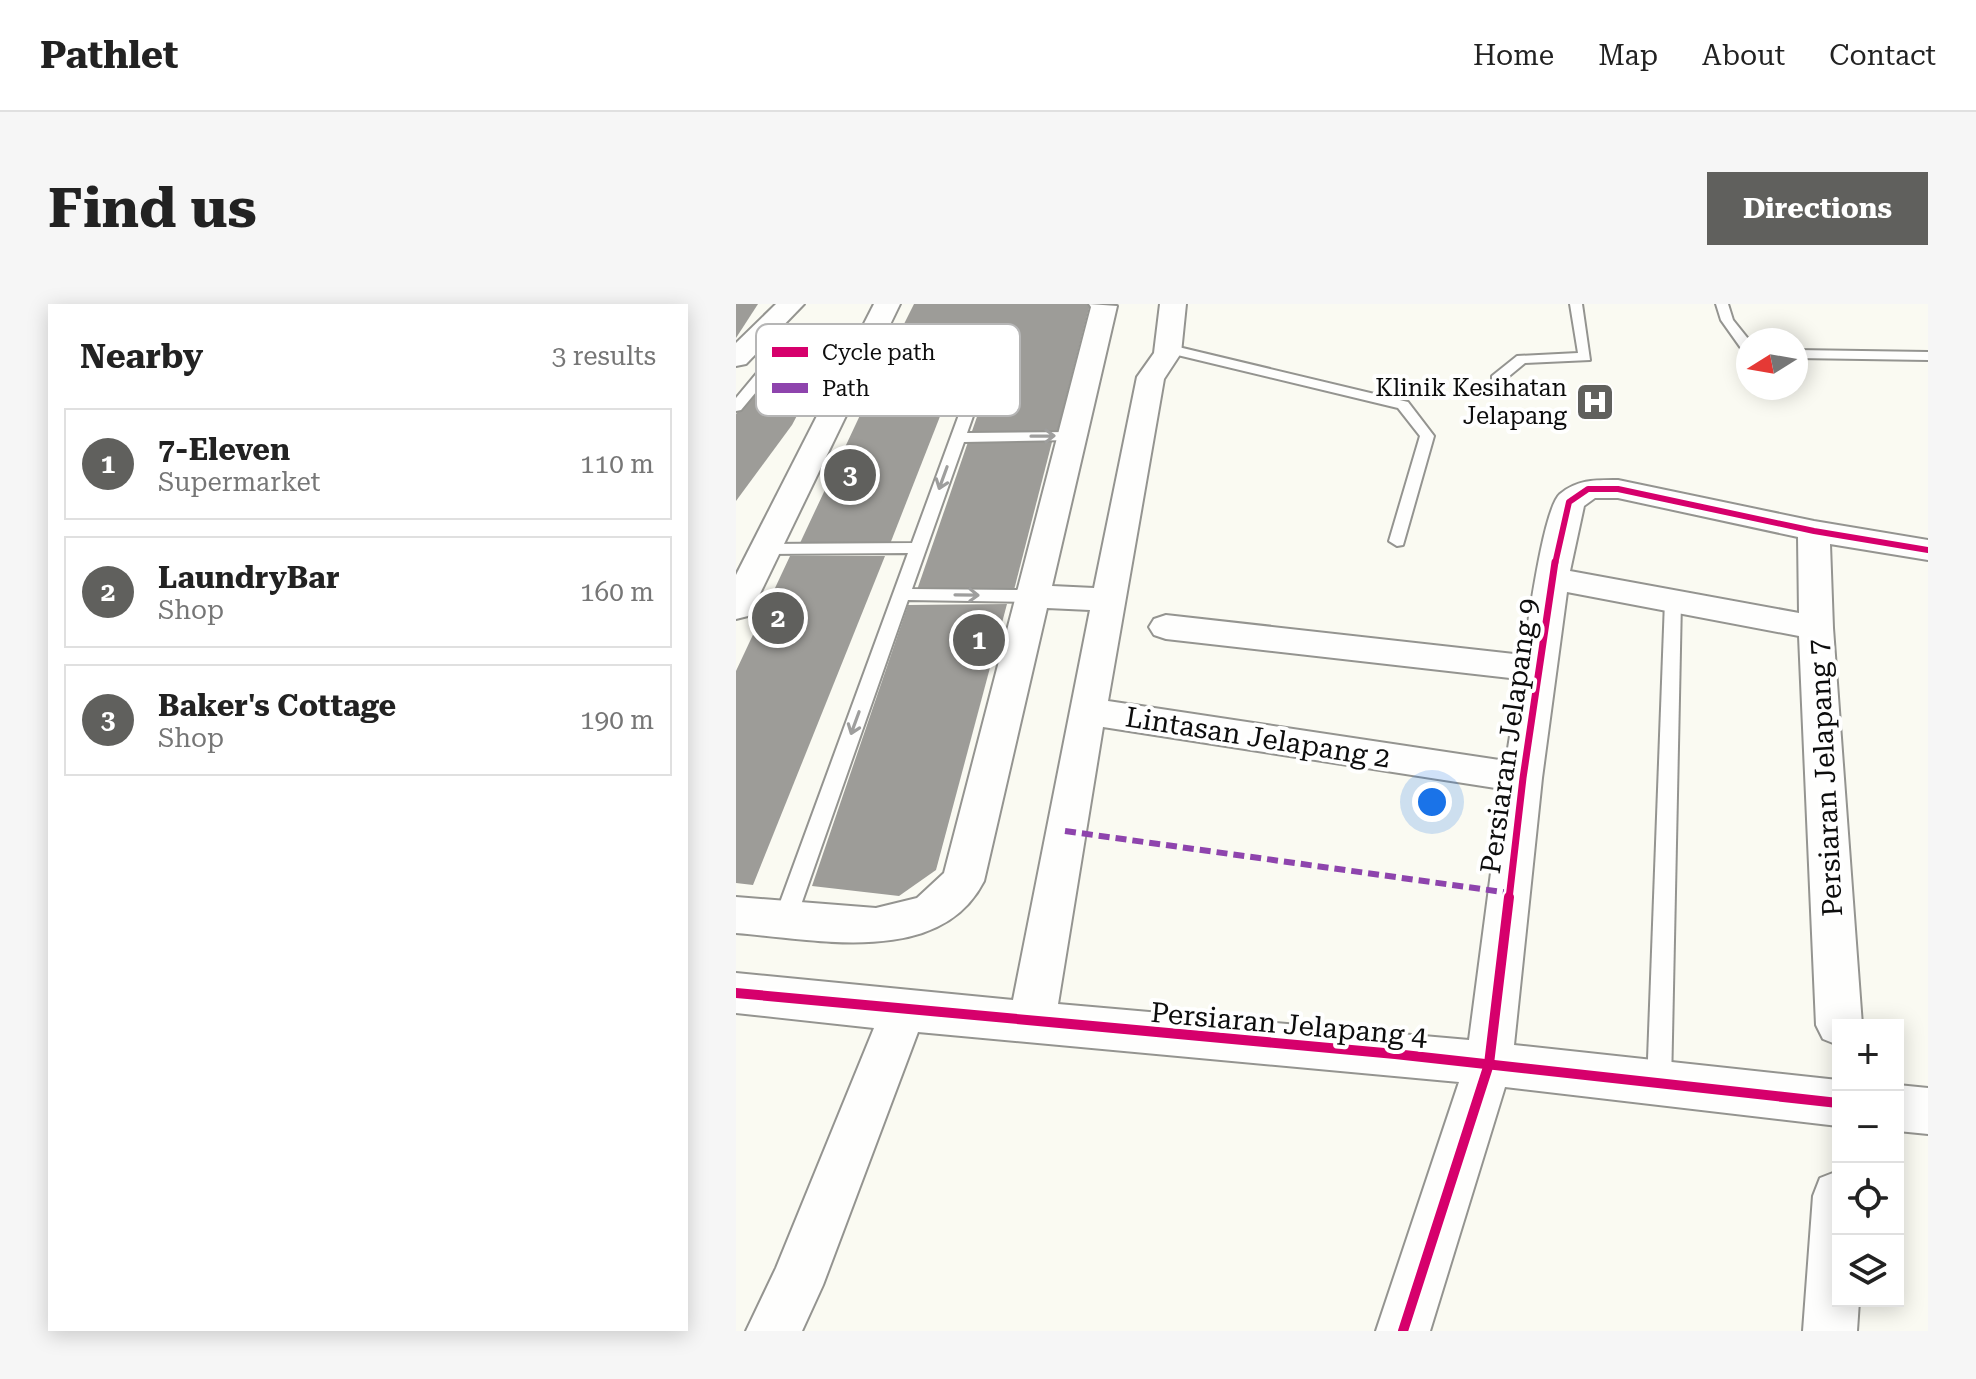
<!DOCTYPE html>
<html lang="en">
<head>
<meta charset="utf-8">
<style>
  body { margin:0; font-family:"Roboto Serif",serif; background:#f6f6f6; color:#222 }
  .controls { position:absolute; right:24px; bottom:24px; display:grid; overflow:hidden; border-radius:0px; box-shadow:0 4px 20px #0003 }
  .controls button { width:72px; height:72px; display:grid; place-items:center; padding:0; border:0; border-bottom:2px solid #e0e0e0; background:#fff; color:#222; font:40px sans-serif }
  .compass { position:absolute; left:1000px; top:24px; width:72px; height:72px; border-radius:50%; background:#fff; box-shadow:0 4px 20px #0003; rotate:259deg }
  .you { position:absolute; left:696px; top:498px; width:28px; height:28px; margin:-20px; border:6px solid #fff; border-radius:50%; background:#1a73e8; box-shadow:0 0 0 12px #1a73e833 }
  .badge { display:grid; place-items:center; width:52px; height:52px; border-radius:50%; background:#60605d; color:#fff; font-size:26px; font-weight:700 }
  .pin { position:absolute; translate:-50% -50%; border:4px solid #fff; box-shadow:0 2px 8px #0006 }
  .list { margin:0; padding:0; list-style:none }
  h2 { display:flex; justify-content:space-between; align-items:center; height:104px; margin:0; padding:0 32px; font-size:34px }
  h2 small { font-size:26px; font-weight:400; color:#767676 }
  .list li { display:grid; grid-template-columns:52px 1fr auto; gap:24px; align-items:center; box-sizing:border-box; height:112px; margin:0 16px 16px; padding:0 16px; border:2px solid #e0e0e0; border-radius:0px }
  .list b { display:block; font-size:30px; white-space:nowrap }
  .list p { margin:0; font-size:26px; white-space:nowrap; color:#767676 }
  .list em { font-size:26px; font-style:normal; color:#767676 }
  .icon { flex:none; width:44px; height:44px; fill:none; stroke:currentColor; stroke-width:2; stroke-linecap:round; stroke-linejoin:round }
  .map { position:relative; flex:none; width:1192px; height:1027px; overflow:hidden; border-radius:0px }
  header { display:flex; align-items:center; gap:48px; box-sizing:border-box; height:112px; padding:0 40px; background:#fff; border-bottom:2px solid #e0e0e0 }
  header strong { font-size:38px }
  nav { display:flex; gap:44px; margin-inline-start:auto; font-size:28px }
  .intro { display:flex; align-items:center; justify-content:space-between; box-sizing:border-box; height:192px; padding:0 48px }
  h1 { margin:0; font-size:56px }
  .button { padding:20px 36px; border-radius:0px; background:#60605d; color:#fff; font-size:28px; font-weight:700 }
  main { display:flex; gap:48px; padding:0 48px }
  aside { flex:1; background:#fff; border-radius:0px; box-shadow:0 4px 20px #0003 }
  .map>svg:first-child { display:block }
</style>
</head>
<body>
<header>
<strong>Pathlet</strong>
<nav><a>Home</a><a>Map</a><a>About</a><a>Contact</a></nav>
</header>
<div class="intro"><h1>Find us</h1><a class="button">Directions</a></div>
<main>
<aside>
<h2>Nearby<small>3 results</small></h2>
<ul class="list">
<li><span class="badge">1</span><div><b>7-Eleven</b><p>Supermarket</p></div><em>110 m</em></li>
<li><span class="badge">2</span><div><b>LaundryBar</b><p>Shop</p></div><em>160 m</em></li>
<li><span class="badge">3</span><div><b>Baker's Cottage</b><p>Shop</p></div><em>190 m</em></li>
</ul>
</aside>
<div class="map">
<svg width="1192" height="1027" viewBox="0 0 1192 1027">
  <rect width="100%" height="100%" fill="#fafaf2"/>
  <g fill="#9d9c98">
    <polygon points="0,0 22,0 0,34"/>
    <polygon points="178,0 354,0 321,129 235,130 270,29 164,28"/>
    <polygon points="157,41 232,41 154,240 64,239"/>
    <polygon points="44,56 89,59 56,121 0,197 0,110"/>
    <polygon points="232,138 316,138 278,286 181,286"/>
    <polygon points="54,252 149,252 17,581 0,579 0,367"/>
    <polygon points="271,300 200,566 163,592 76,582 172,301"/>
  </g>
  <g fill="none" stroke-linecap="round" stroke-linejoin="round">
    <g stroke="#949490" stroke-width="4">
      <g id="service">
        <polygon points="834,0 846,0 854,56 789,59 766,78 756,78 756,72 781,52 842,49"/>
        <polygon points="980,0 992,0 997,16 1013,36 1012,48 1007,47 985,16"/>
        <polygon points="135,28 263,30 265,33 231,129 336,128 343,132 336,136 228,138 176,285 297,286 305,292 297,298 172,296 60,615 57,621 49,624 41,621 38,615 172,249 29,250 21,245 29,240 176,239 250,37 130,35 128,32"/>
        <polygon points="68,40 128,41 135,45 128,49 68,48 50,52 5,106 0,107 0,94 40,46"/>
        <polygon points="434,41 672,98 698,132 667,241 661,242 653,237 684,132 662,104 429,48 427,45"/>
        <polygon points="1060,46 1192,48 1192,56 1060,54"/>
        <polygon points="937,291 945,297 935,782 931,790 923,793 915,790 911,782 929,297"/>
      </g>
    </g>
    <g stroke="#949490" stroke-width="4">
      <g id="minor">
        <polygon points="40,0 68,0 10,60 0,62 0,39"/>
        <polygon points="138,0 164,0 17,304 12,312 0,315 0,271"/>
        <path d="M353,0L381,2L316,282L358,284L401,73L418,49L424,0H450L445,49L428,75L372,397L770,457L783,375L430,335L418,331L413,323L418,315L430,311L787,351C792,323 807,205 824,190C842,175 860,176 882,176L1078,217L1192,236V256L1094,240L1097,324L1126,721H1102V741L1087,735L1080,721L1063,332L831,288L806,474L778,741L1102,776V822L769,783L694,1027H640L723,778L182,728L87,981L66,1027H10L40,964L138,724L0,709V669L277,696L354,306L311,304L248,577C204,664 78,635 0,629V593L140,604L181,594L208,569L355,3ZM859,194H882L1062,233L1063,309L834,267L848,202ZM367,423L766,485L733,736L322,700Z"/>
        <polygon points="1162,781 1192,784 1192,830 1162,827"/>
        <polygon points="1102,867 1102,997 1123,997 1121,1027 1067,1027 1077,892 1084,874"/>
      </g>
    </g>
    <use href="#service" fill="#fefefd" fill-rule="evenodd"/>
    <use href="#minor" fill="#fefefd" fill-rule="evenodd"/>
    <polyline stroke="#8e44ad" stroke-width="6" stroke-dasharray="11 6" stroke-linecap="butt" points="329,527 774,589"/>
    <g stroke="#fff" stroke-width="10">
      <polyline id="cycleway-far2" points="819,260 833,198 852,185 882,185 1078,227 1192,246"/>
    </g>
    <g stroke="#fff" stroke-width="12">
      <polyline id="cycleway-far1" points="773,595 787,474 819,258"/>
    </g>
    <g stroke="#fff" stroke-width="15">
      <g id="cycleway">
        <polyline points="0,689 659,750 1102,799"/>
        <polyline points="667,1027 753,760 773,593"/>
      </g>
    </g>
    <use href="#cycleway-far2" stroke="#d6006c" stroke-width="6"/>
    <use href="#cycleway-far1" stroke="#d6006c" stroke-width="7"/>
    <use href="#cycleway" stroke="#d6006c" stroke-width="10"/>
  </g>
  <defs><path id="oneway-shaft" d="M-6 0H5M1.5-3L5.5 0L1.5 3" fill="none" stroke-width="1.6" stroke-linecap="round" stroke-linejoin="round" transform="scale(2)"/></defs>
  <g stroke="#9e9e9d">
    <use href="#oneway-shaft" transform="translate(307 132) rotate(-1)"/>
    <use href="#oneway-shaft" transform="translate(207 174) rotate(110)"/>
    <use href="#oneway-shaft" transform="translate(231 291) rotate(1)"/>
    <use href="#oneway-shaft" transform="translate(119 419) rotate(110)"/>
  </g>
  <defs>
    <g id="hospital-square" transform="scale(2)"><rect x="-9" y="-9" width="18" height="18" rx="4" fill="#60605d" stroke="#fff"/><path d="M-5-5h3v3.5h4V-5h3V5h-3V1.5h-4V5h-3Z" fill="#fff"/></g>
  </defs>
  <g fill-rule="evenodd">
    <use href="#hospital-square" x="859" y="98"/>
  </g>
  <g text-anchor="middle" stroke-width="8" stroke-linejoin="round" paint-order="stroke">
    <g font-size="24" fill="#0d0d0d" stroke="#fff" text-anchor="end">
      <text x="831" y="92">Klinik Kesihatan<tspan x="831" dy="28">Jelapang</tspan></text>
    </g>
    <g font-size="28" fill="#0d0d0d" stroke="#fff">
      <text transform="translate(773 432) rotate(-82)" y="10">Persiaran Jelapang 9</text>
      <text transform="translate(522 433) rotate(9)" y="10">Lintasan Jelapang 2</text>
      <text transform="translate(1089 474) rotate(-93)" y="10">Persiaran Jelapang 7</text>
      <text transform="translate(553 720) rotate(5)" y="10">Persiaran Jelapang 4</text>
    </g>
  </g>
  <rect x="20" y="20" width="264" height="92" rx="12" fill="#fff" stroke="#b6b6b6" stroke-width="2"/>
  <rect x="36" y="43" width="36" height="10" fill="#d6006c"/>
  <rect x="36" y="79" width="36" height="10" fill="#8e44ad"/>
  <g font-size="22" fill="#0d0d0d">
    <text x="86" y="56">Cycle path</text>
    <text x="86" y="92">Path</text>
  </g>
</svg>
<div class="controls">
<button>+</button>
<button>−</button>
<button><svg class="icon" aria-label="locate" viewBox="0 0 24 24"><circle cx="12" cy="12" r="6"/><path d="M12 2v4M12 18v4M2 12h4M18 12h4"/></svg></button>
<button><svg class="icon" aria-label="layers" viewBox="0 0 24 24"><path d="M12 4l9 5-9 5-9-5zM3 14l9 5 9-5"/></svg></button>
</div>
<svg class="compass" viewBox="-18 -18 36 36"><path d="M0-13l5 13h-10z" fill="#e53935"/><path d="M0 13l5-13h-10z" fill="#767676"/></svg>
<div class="you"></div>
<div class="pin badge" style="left:243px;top:336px">1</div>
<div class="pin badge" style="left:42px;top:314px">2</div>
<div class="pin badge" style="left:114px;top:171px">3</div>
</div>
</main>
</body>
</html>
